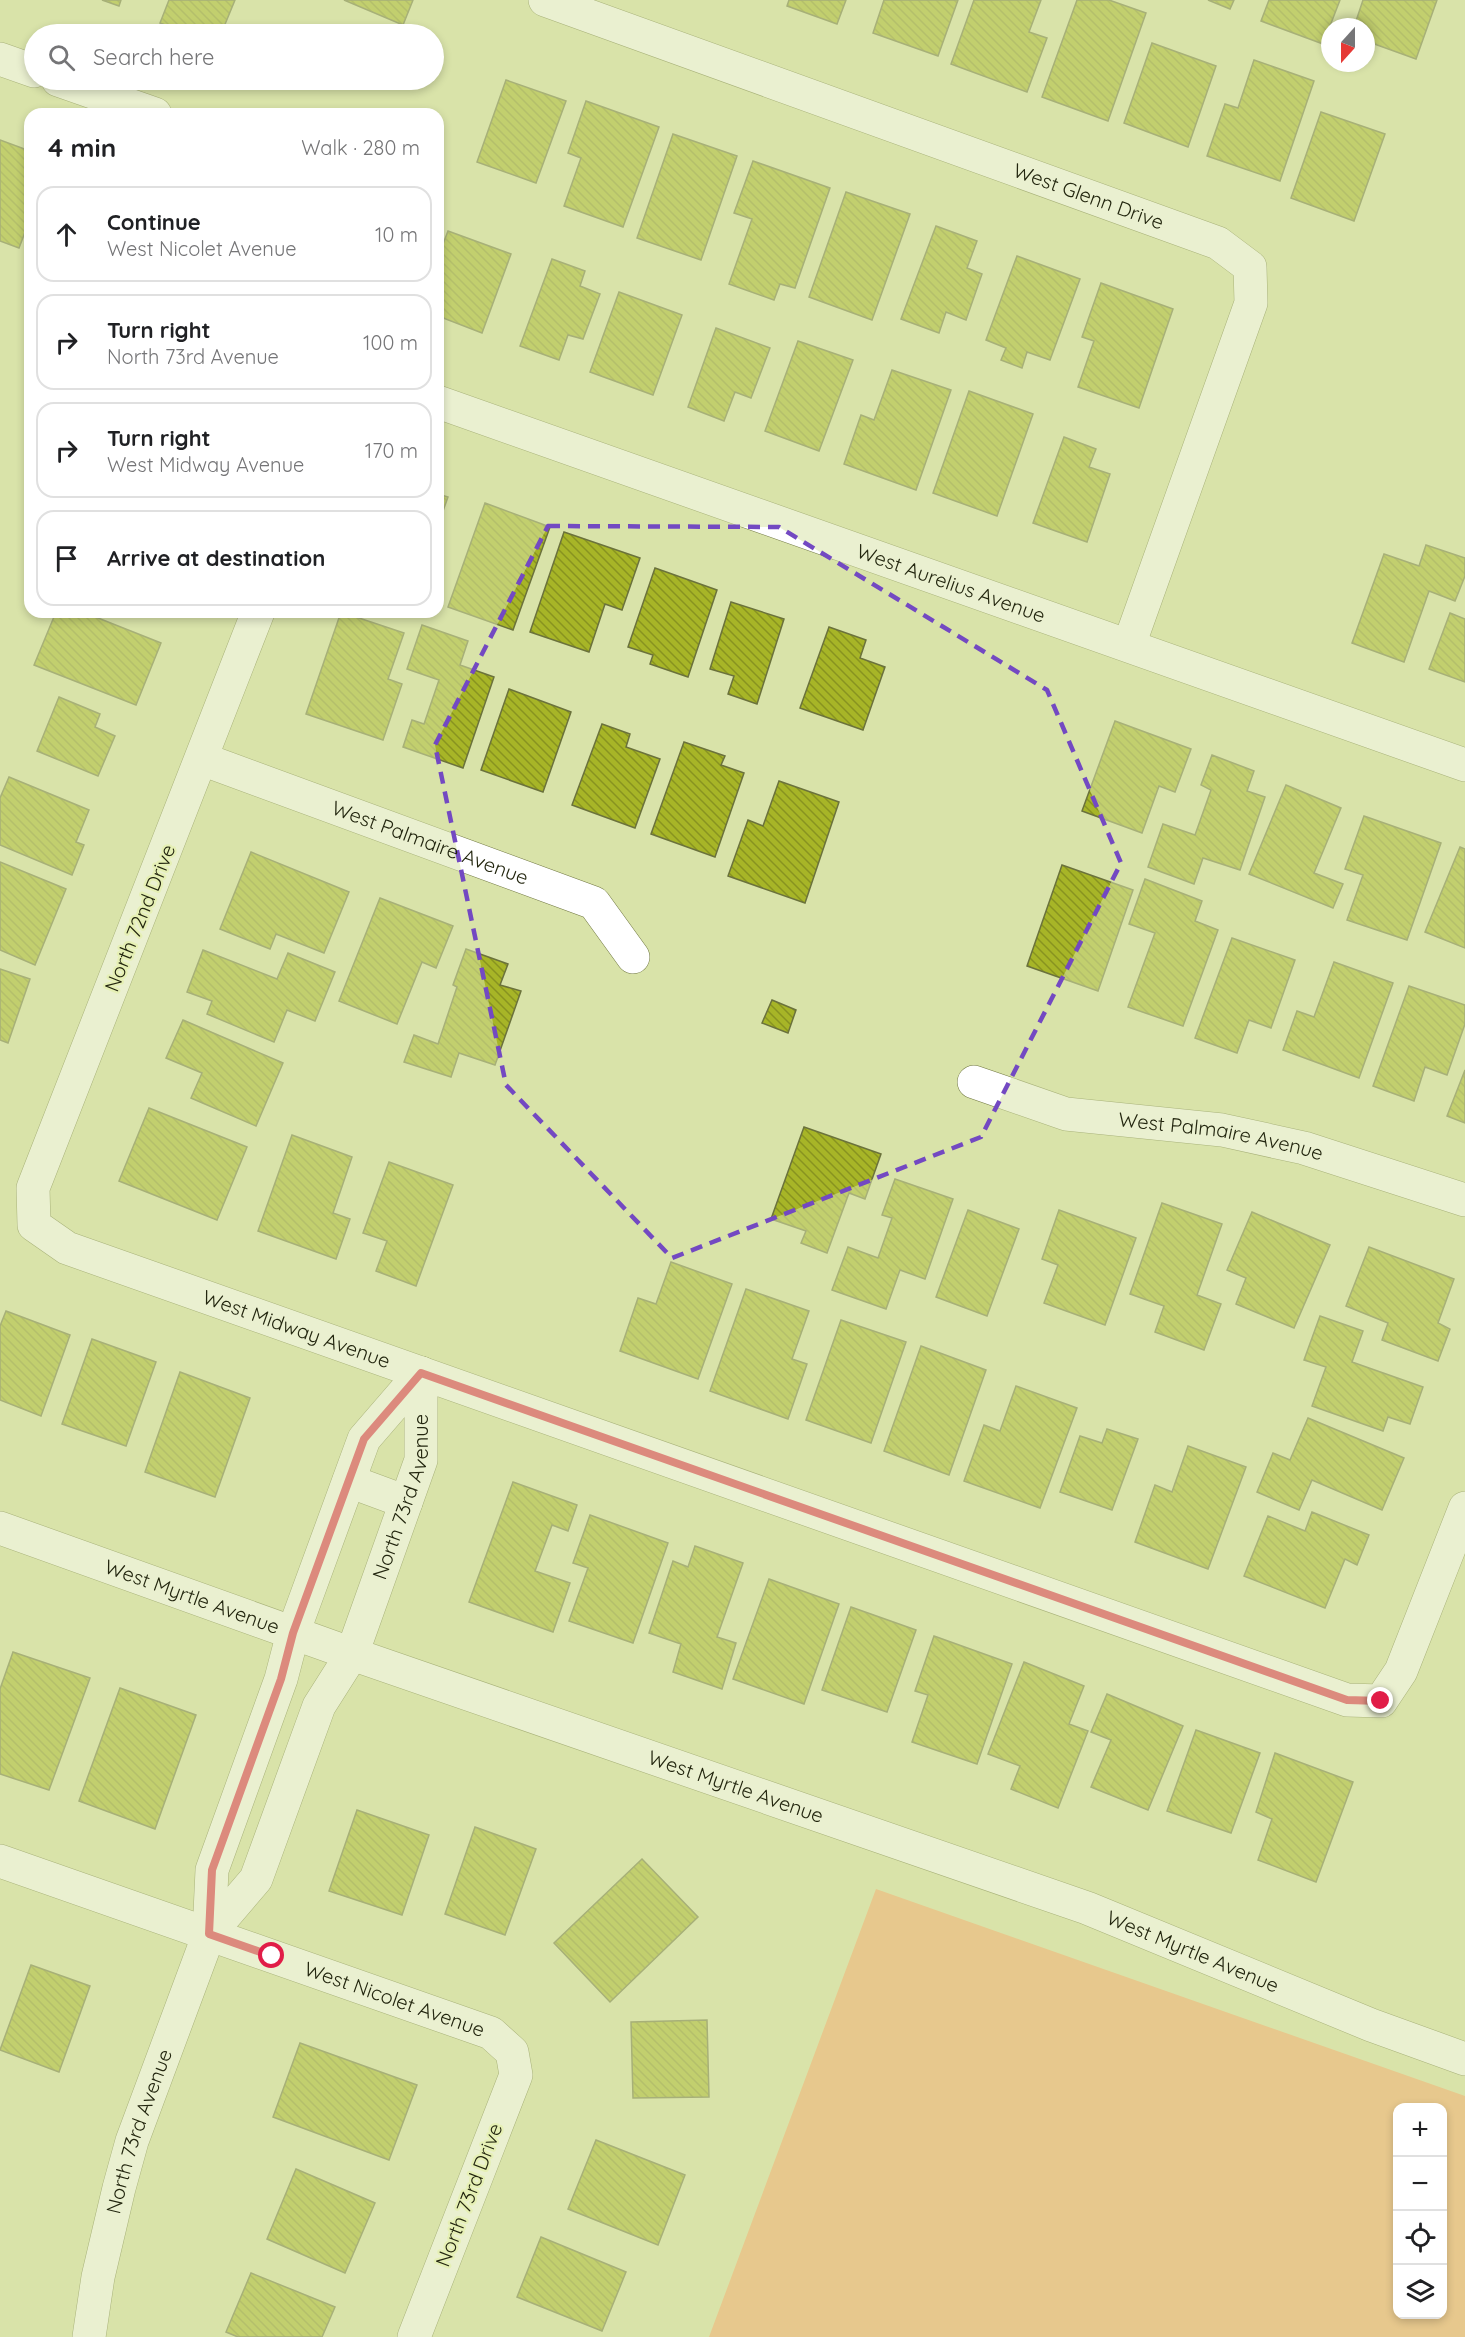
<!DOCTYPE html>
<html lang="en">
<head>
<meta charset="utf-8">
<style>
  body { margin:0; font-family:Quicksand,sans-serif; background:#f2f2f2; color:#202124 }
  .controls { position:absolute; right:18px; bottom:18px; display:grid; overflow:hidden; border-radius:12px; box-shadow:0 3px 9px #0003 }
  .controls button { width:54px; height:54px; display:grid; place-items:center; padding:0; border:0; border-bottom:2px solid #e0e0e0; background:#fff; color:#202124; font:30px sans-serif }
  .compass { position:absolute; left:1321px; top:18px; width:54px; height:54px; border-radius:50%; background:#fff; box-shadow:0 3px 9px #0003; rotate:201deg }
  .stop { position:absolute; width:18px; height:18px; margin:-14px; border:4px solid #e11d48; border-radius:50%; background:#fff }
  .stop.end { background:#e11d48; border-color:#fff; box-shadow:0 2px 6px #0008 }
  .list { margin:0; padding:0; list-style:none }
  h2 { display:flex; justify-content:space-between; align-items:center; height:78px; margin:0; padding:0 24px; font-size:26px }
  h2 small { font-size:20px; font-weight:400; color:#757577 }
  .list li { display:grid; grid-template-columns:39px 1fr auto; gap:18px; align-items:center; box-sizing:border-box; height:96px; margin:0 12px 12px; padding:0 12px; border:2px solid #e0e0e0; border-radius:18px }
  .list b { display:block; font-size:22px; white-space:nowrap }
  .list p { margin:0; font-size:20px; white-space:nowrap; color:#757577 }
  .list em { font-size:20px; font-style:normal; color:#757577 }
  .icon { flex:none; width:33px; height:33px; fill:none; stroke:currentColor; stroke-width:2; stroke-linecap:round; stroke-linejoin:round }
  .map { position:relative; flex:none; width:1465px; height:2337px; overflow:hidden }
  .search { position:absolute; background:#fff; box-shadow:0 3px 9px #0003; left:24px; top:24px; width:420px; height:66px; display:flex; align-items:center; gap:15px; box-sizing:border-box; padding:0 21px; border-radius:33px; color:#757577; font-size:22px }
  .panel { position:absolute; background:#fff; box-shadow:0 3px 9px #0003; left:24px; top:108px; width:420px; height:510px; border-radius:18px }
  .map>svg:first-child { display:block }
</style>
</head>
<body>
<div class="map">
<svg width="1465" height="2337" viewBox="0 0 1465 2337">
  <defs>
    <pattern id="building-back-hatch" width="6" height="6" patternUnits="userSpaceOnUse" patternTransform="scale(1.5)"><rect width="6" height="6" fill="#a7b527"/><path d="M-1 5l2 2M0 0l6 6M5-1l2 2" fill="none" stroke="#889320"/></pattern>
  </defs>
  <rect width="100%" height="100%" fill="#d9e3a9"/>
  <path fill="#f9a66a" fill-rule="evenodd" d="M876,1889L1465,2096V2337H709ZM1398,2108H1442V2314H1398Z"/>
  <g fill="url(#building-back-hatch)" stroke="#6b723c" stroke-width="1.5">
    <polygon points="102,0 121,0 119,6"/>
    <polygon points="169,0 235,0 221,34 188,34 160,23"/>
    <polygon points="344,0 413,0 403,25"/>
    <polygon points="789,0 846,0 837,24 787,6"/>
    <polygon points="884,0 958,0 938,56 873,33"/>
    <polygon points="974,0 1041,0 1029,32 1047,38 1027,92 951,64"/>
    <polygon points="1077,0 1109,0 1146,13 1108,121 1042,97"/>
    <polygon points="1208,0 1234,0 1230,9"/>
    <polygon points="1269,0 1340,0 1323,44 1261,21"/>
    <polygon points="1363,0 1437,0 1416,59 1366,41 1366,27 1354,27"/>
    <polygon points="1152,43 1216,66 1188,147 1124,123"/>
    <polygon points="1254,60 1314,81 1280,181 1207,156 1225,104 1238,108"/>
    <polygon points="506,80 566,101 536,183 477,162"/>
    <polygon points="586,101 659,127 623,227 564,206 581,158 568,153"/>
    <polygon points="1321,112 1385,134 1354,221 1291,198"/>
    <polygon points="673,134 737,156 701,260 637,238"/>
    <polygon points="0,140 30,151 30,219 19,248 0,241"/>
    <polygon points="753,161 830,188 795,288 780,284 774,300 729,284 752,219 734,213"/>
    <polygon points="846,192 910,214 872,320 809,297"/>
    <polygon points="936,226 977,241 967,268 982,274 966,320 946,312 939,333 901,319"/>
    <polygon points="448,231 511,254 482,333 438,316 438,257"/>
    <polygon points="1017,256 1080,279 1050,360 1027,352 1022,368 1001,360 1006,348 986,340"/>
    <polygon points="552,259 585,271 580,286 600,294 583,339 568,335 559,360 520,346"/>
    <polygon points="1101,283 1173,309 1139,408 1078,387 1094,341 1082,337"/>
    <polygon points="619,292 682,315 653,395 590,372"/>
    <polygon points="716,328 770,348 751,398 735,392 724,421 688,407"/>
    <polygon points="798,341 853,360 819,451 765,431"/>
    <polygon points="892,370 951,390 916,490 844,464 861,415 874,420"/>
    <polygon points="969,391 1033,414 997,516 933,493"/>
    <polygon points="1064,437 1096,449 1089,467 1110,474 1087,542 1033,523"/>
    <polygon points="438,494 448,497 438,525"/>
    <polygon points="485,503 550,527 513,630 448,607"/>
    <polygon points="564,532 640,558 622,610 605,604 589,652 530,632"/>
    <polygon points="1426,545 1465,558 1465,576 1455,601 1429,591 1404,662 1352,643 1384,554 1419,566"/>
    <polygon points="655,568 717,590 688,677 650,664 653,655 628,647"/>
    <polygon points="731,602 784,619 757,704 728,694 734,676 710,669"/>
    <polygon points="56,612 83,612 161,643 136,705 34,665"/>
    <polygon points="341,612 404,633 388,679 402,684 383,740 306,714"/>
    <polygon points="1450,613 1465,619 1465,682 1429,669"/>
    <polygon points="422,625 468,641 460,665 494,677 463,768 403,747 412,720 424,724 439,680 407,669"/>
    <polygon points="829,627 866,640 860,658 885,667 863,730 800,708"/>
    <polygon points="509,689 571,712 543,792 481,770"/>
    <polygon points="59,697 100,714 95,727 115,736 98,776 37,751"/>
    <polygon points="1115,721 1191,749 1175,792 1159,786 1142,833 1082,811"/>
    <polygon points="602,724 630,734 626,747 660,759 635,828 572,805"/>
    <polygon points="684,742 725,756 721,765 744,773 715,857 651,834"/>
    <polygon points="1212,755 1254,771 1247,791 1265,797 1240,870 1203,858 1194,884 1148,867 1163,824 1195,835 1211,790 1201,785"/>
    <polygon points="9,777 89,810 76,842 84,845 72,875 0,845 0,798"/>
    <polygon points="779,781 839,802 805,903 728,876 748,820 763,826"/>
    <polygon points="1286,785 1341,808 1314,873 1343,884 1333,908 1249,874"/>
    <polygon points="1364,816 1441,843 1407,940 1347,920 1363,875 1345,869"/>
    <polygon points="1460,847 1465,849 1465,948 1425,932"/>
    <polygon points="251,852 349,892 324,953 276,934 270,949 220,929"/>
    <polygon points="0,862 66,889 35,965 0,950"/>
    <polygon points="1062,865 1133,890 1098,991 1027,966"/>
    <polygon points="1145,879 1202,901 1195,921 1218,930 1183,1026 1128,1007 1155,933 1129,924"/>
    <polygon points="380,898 453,926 436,968 422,962 397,1024 339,1001"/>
    <polygon points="1232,938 1295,960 1271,1028 1249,1020 1237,1053 1195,1038"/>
    <polygon points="466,949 508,964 500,985 521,991 495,1065 459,1053 451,1077 404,1062 414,1035 438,1044 457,987 453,985"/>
    <polygon points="203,950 277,979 288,953 335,972 315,1021 287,1010 274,1042 207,1014 212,1001 187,992"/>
    <polygon points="1334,962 1393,983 1359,1078 1283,1050 1297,1011 1314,1017"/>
    <polygon points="0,969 30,979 8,1043 0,1040"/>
    <polygon points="1409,986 1465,1005 1465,1024 1447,1075 1425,1067 1414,1101 1373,1086"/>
    <polygon points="772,1000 796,1010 788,1033 762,1023"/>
    <polygon points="183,1020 283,1063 256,1126 191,1098 202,1073 166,1058"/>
    <polygon points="1465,1070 1465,1123 1447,1116"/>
    <polygon points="149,1108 247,1147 217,1220 119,1181"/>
    <polygon points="804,1127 881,1154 865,1199 849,1193 827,1253 801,1243 806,1231 771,1219"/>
    <polygon points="292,1135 352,1157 333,1213 350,1219 336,1259 258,1231"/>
    <polygon points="389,1162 453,1185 416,1286 376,1271 387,1241 363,1233"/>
    <polygon points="895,1179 953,1199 925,1279 900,1270 886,1309 832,1290 848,1247 878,1258 892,1218 882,1215"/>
    <polygon points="1162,1203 1222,1224 1197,1295 1221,1304 1204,1350 1155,1332 1164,1306 1130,1294"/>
    <polygon points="968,1210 1019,1229 987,1316 936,1297"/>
    <polygon points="1059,1210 1136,1238 1105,1325 1044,1303 1058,1265 1042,1259"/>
    <polygon points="1252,1212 1330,1245 1294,1328 1236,1304 1246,1278 1227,1270"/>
    <polygon points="1369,1247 1454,1279 1438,1323 1450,1329 1438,1361 1382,1340 1388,1323 1346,1306"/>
    <polygon points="671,1262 732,1284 698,1379 620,1351 638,1298 656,1304"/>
    <polygon points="746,1289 809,1311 792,1359 807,1364 788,1419 710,1391"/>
    <polygon points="6,1311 70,1335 41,1416 0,1400 0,1326"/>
    <polygon points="1320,1316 1363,1331 1352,1362 1423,1387 1410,1424 1388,1417 1383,1431 1312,1406 1326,1367 1304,1360"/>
    <polygon points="841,1320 906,1342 871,1443 806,1420"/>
    <polygon points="92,1339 156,1362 126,1446 62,1424"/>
    <polygon points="921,1346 986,1370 949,1475 884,1451"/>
    <polygon points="180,1372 250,1398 215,1497 145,1472"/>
    <polygon points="1016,1386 1077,1408 1040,1508 964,1481 984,1425 1000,1431"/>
    <polygon points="1308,1418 1404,1458 1382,1510 1312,1480 1299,1510 1257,1492 1273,1453 1290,1460"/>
    <polygon points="1107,1429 1138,1439 1112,1510 1060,1492 1080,1436 1102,1443"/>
    <polygon points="1188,1446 1246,1467 1208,1569 1135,1542 1155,1485 1172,1492"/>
    <polygon points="513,1482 577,1505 568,1531 552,1525 535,1571 570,1583 553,1632 469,1602"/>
    <polygon points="1312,1512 1369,1535 1357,1565 1345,1559 1325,1608 1244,1576 1268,1516 1305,1531"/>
    <polygon points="590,1515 668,1543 633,1643 569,1621 588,1568 573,1563"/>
    <polygon points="695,1546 743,1563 717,1637 736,1643 722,1689 673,1672 681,1644 649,1633 673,1561 688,1567"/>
    <polygon points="769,1579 839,1604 804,1704 733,1679"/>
    <polygon points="851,1607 916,1630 887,1712 822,1690"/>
    <polygon points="934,1636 1012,1664 977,1764 912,1742 928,1695 915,1691"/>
    <polygon points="13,1652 90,1678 49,1790 0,1774 0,1689"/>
    <polygon points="1024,1662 1084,1686 1069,1724 1088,1731 1058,1808 1011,1789 1020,1766 988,1754"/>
    <polygon points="120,1688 196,1715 155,1829 79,1801"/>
    <polygon points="1107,1694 1183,1726 1148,1810 1091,1787 1111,1740 1091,1732"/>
    <polygon points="1196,1730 1260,1753 1231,1833 1167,1811"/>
    <polygon points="1275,1753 1353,1782 1316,1882 1258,1860 1272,1819 1256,1812"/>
    <polygon points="357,1810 429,1835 402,1915 329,1891"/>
    <polygon points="475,1827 536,1849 505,1935 445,1914"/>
    <polygon points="642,1859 698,1917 610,2002 554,1943"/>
    <polygon points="31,1965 90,1986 59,2072 0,2050"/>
    <polygon points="707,2020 709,2097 633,2098 631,2022"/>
    <polygon points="300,2043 417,2085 389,2160 273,2117"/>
    <polygon points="596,2140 685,2175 658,2245 568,2209"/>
    <polygon points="296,2169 375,2203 345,2273 267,2239"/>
    <polygon points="541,2237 626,2272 602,2331 517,2297"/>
    <polygon points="251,2273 335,2307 322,2337 238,2337 226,2332"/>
  </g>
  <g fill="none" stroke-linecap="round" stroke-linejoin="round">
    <g stroke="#707741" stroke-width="34">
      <g id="minor">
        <path id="s1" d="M545,0L1218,243L1250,267L1251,303L1129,645"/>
        <polyline points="0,59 34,71"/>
        <polyline points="58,80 155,114"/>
        <path id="s2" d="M438,402L1465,765"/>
        <path id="s3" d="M258,612L33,1188L34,1225L67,1248L1347,1700L1381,1701L1401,1671L1465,1508"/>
        <path id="s4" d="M202,759L594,903L633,957"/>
        <path id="s5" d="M974,1082L1066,1114L1222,1130L1304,1148L1465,1200"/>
        <polyline points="349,1481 406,1502"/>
        <path id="s6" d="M0,1861L491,2033L512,2052L516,2075L414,2337"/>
        <path id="s7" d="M209,1934L256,1879L319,1706L352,1654L421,1460V1373"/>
        <path id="s8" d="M89,2337L98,2277L119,2188L132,2141L209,1934L212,1870L281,1679L293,1633L364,1439L421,1373"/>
      </g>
    </g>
    <g stroke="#707741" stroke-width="34">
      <g id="tertiary">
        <path id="s9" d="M0,1528L352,1654L1087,1908L1371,2025L1465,2059"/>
      </g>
    </g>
    <use href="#minor" stroke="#fff" stroke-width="33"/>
    <use href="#tertiary" stroke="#fff" stroke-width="33"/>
  </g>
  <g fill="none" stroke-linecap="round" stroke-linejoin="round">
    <polyline stroke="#e11d48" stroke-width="8" points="272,1956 209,1934 212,1870 281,1679 293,1633 364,1439 421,1373 1347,1700 1381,1701"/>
  </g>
  <path d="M0 0H1465V2337H0ZM548,526L779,527L1047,690L1121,863L981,1137L672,1258L506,1085L435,745Z" fill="#d9e3a9" fill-opacity=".55" fill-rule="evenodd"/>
  <path fill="none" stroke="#7349c2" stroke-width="4.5" stroke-dasharray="12 8" stroke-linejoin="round" d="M548,526L779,527L1047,690L1121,863L981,1137L672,1258L506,1085L435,745Z"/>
  <g text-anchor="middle" stroke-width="4.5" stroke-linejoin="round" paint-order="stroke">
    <g font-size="20" fill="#23260f" stroke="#e6f0b5">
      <text dy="7" stroke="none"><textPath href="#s1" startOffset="578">West Glenn Drive</textPath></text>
      <text dy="7" stroke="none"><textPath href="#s2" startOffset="544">West Aurelius Avenue</textPath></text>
      <text dy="7" stroke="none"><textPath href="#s4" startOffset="243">West Palmaire Avenue</textPath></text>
      <text transform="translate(140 918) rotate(-68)" y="7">North 72nd Drive</text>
      <text dy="7" stroke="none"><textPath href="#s5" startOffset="254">West Palmaire Avenue</textPath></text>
      <text dy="7" stroke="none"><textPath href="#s3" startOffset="939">West Midway Avenue</textPath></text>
      <text dy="7" stroke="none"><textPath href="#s7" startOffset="484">North 73rd Avenue</textPath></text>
      <text dy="7" stroke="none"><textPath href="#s9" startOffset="204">West Myrtle Avenue</textPath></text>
      <text dy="7" stroke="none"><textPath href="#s9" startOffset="780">West Myrtle Avenue</textPath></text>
      <text dy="7" stroke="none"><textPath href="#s9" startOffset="1266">West Myrtle Avenue</textPath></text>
      <text dy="7" stroke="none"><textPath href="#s6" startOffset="418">West Nicolet Avenue</textPath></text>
      <text dy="7" stroke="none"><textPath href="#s8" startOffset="212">North 73rd Avenue</textPath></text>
      <text transform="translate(469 2195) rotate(-69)" y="7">North 73rd Drive</text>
    </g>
  </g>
</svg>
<div class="controls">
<button>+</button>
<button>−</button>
<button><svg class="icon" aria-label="locate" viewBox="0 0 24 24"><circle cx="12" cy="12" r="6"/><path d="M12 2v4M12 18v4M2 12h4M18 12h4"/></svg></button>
<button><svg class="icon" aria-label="layers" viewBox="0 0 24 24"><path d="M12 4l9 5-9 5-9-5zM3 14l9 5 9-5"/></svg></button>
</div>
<svg class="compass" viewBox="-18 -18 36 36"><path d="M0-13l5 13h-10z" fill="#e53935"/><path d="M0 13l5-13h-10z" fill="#757577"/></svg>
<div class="stop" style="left:272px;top:1956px"></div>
<div class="stop end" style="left:1381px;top:1701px"></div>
<div class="search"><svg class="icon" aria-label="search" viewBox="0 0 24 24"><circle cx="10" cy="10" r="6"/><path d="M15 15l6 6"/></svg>Search here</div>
<section class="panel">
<h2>4 min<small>Walk · 280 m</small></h2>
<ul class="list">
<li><svg class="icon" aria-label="ahead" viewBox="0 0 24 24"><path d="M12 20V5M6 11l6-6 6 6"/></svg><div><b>Continue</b><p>West Nicolet Avenue</p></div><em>10 m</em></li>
<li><svg class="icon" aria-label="right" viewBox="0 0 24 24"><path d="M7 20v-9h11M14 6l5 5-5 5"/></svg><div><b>Turn right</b><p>North 73rd Avenue</p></div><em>100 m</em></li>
<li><svg class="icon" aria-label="right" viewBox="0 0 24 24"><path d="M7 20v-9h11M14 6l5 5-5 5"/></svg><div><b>Turn right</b><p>West Midway Avenue</p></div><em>170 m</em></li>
<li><svg class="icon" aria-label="arrive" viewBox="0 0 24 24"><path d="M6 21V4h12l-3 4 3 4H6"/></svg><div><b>Arrive at destination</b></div></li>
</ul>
</section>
</div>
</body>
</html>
